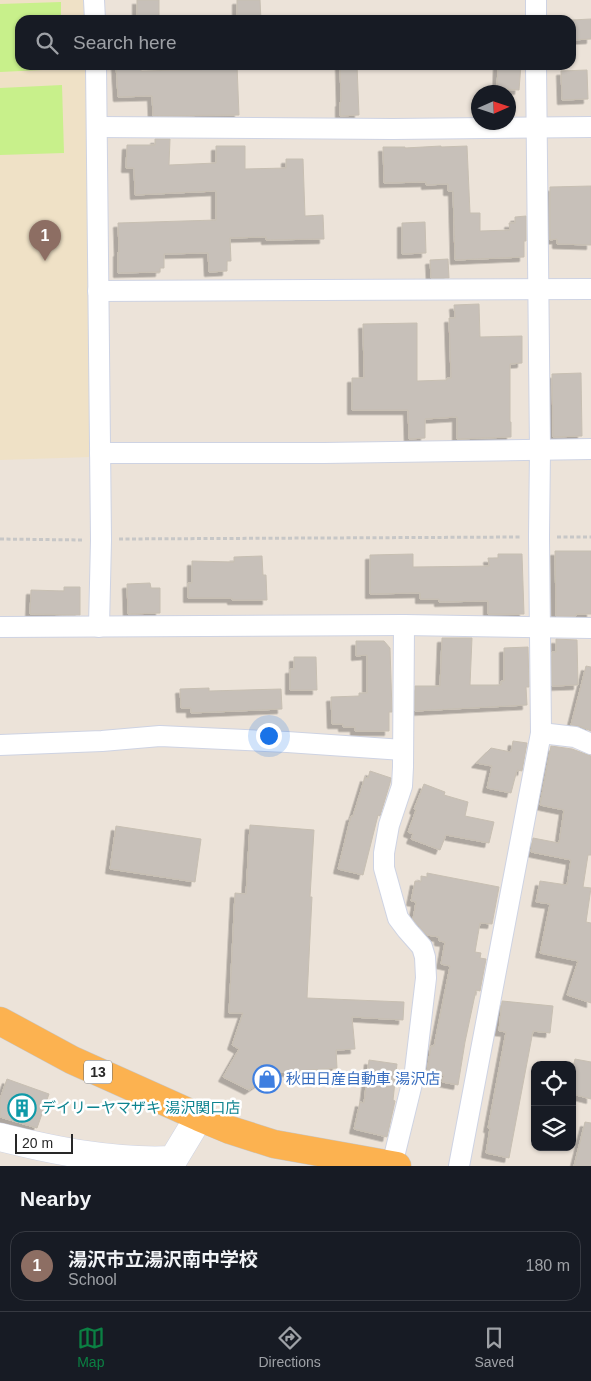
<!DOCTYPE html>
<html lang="en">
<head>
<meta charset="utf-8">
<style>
  body { margin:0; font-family:Helvetica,"Noto Sans JP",sans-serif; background:#20242c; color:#f1f3f6 }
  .controls { position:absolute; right:15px; bottom:15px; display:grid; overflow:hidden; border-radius:10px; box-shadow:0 1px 4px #0004 }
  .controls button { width:45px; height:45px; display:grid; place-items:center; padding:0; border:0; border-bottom:1px solid #363941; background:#171b24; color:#f1f3f6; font:25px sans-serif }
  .compass { position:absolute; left:471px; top:85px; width:45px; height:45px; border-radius:50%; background:#171b24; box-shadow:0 1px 4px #0004; rotate:87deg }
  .scale { position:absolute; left:15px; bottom:12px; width:58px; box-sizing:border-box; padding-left:5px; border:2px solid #282828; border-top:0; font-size:14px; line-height:18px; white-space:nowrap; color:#282828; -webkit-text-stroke:4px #fff; paint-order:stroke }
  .you { position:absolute; left:268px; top:735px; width:18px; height:18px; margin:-12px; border:4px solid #fff; border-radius:50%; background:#1a73e8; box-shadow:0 0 0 8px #1a73e833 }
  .badge { display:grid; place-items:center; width:32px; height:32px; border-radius:50%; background:#0b8043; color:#fff; font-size:16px; font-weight:700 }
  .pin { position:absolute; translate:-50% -41px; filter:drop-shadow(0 1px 2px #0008) }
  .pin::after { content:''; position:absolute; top:26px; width:18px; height:15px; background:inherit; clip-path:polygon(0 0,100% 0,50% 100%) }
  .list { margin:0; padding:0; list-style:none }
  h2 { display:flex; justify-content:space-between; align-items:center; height:65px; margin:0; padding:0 20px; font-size:21px }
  h2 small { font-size:16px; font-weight:400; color:#9ea1a6 }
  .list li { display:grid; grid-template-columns:32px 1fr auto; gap:15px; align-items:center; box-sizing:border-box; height:70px; margin:0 10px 10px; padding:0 10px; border:1px solid #363941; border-radius:15px }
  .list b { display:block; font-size:19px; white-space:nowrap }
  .list p { margin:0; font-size:16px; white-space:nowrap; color:#9ea1a6 }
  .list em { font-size:16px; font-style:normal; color:#9ea1a6 }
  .icon { flex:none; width:28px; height:28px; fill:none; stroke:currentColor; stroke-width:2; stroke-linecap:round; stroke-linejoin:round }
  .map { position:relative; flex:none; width:591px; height:1166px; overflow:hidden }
  .search { position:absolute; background:#171b24; box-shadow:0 1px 4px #0004; left:15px; right:15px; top:15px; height:55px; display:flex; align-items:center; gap:12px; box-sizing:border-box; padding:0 18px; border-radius:15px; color:#9ea1a6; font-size:19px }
  .sheet { height:145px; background:#171b24 }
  nav { display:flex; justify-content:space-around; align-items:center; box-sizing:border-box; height:70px; border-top:1px solid #363941; background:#171b24; font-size:14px; color:#9ea1a6 }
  nav a { display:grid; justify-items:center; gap:2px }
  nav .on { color:#0b8043 }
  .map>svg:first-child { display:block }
</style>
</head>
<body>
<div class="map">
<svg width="591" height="1166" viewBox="0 0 591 1166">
  <defs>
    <filter id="shadow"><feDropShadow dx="-4.5" dy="4.5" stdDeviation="0" flood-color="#0004"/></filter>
  </defs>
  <rect width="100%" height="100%" fill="#ece3d9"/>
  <polygon fill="#efe1c6" points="0,0 88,0 88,20 20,20 20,65 89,65 91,457 0,460"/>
  <g fill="#c8f08b">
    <polygon points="61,2 61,20 20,20 20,65 63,65 63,69 0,72 0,4"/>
    <polygon points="62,85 64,153 0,155 0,88"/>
  </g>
  <g fill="#c7c0b9" stroke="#c7bfb2" filter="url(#shadow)">
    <rect x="137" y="0" width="22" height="20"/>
    <polygon points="237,0 260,0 261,20 237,20"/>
    <polygon points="591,19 591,39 571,40 571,20"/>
    <polygon points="116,65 141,65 141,71 222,69 222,65 237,65 239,115 153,116 152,96 118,97"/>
    <polygon points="340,65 357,65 359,115 340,116 340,102 341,102"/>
    <polygon points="498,65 521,65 519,90 497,89"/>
    <polygon points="587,70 588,99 562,100 561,71"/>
    <polygon points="155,139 170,139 169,165 216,163 216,146 245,146 245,169 286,168 286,159 303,159 305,216 323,215 324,239 266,240 266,237 230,238 231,261 227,261 227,271 209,272 208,253 164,254 164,268 160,268 160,272 118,273 118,252 119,252 118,223 216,220 216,191 135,195 134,168 126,168 127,145 155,145"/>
    <polygon points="441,146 441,147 467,146 470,213 480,213 480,231 510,230 509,223 515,223 515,217 526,216 526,241 524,241 524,257 455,260 453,191 448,191 448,184 426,185 426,182 384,183 383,147 405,147 405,148"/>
    <polygon points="591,186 591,245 557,244 557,239 550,240 550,187"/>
    <polygon points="425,222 426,253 402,254 402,223"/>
    <polygon points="448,259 449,278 431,278 430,260"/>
    <polygon points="479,304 480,337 522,336 522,363 510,364 510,422 511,422 511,437 457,439 457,417 425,419 425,438 409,439 408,410 352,410 352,378 364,378 363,324 417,323 417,381 447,380 447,378 451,378 449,318 455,318 454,305"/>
    <polygon points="581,373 582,436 553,437 552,374"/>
    <polygon points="555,551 591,551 591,614 576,614 576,616 556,616"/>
    <polygon points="413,554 413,567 489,566 488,558 498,558 498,554 522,554 524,614 488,614 488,601 439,602 439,599 420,599 420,593 370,594 370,555"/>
    <polygon points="262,556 263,575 266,575 267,600 232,600 232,598 188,598 188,583 192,583 192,561 234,562 234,557"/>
    <polygon points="150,583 151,588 160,588 160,613 128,614 127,584"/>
    <polygon points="64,587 80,587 80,615 30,614 31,590 64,591"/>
    <polygon points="442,638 472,638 470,685 501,685 501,681 504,681 504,648 528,647 529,687 526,687 527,705 415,711 415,686 440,686"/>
    <polygon points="556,639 577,640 578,685 552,686 552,652 556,652"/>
    <polygon points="356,641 384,641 390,648 392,712 389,712 389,731 355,731 355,727 343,727 343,724 332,724 331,697 359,696 359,693 367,693 367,655 356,656"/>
    <polygon points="294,657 316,657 317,690 290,690 290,669 294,669"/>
    <polygon points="586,666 591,667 591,731 580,726 571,725"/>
    <polygon points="209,688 209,691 281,689 282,709 191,713 191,708 181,708 180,689"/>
    <polygon points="513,741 527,743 522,771 517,770 511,793 487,788 492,766 476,763 491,748 511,752"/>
    <polygon points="551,746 572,749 591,756 591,855 588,855 583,887 591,888 586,922 591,923 591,1003 567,995 578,961 540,953 550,904 536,902 540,881 567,885 571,860 531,852 533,838 559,843 564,810 540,805"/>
    <polygon points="370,771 391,778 390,783 380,816 378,815 363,875 338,869 351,816 353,816 365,777 368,778"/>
    <polygon points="424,784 445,792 444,795 468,802 465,816 494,822 489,843 446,835 440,850 411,839 413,834 408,832 416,810 414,809"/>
    <polygon points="250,825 314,830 310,897 312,897 307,998 404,1002 403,1020 352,1017 355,1049 336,1050 337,1068 274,1073 249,1090 223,1077 239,1049 232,1045 243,1013 229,1013 235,893 246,894"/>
    <polygon points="116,826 201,839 195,882 110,869"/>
    <polygon points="427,873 499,887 492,924 480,923 475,952 481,953 480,958 486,959 480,991 476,990 465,1042 458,1085 442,1082 444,1075 427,1072 431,1046 434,1046 450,966 441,964 445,942 439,941 439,937 427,935 413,919 416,902 411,901 415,881 421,882 421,876 427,877"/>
    <polygon points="502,1001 553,1006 550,1033 533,1031 509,1158 486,1153 490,1128 488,1128 506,1032 499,1031"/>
    <polygon points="575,1059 591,1062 591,1099 572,1094 572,1071"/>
    <polygon points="369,1060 397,1064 393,1100 395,1101 387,1137 354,1129 360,1102 364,1103"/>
    <polygon points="7,1079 49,1094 37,1128 0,1117 0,1099"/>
    <polygon points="585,1122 591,1123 591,1166 574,1166"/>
  </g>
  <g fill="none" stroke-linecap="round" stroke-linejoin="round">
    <g stroke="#ced3e3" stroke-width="22">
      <g id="minor">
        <polyline points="94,0 95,20"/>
        <polyline points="536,0 536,20"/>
        <polyline points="96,65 101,540 99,627"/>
        <polyline points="97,127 393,129 591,127"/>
        <polyline points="98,291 591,289"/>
        <polyline points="100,453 324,453 591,449"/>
        <polyline points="0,627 404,625 591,628"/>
        <polyline points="541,733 575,737 591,744"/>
        <polyline points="0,745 102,741 160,736 287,742 403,750"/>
        <polyline points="392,1165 415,1071 426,978 425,957 422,947 407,930 398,918 384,868 384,853 389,825 402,786 403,767 404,625"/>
        <polyline points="459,1166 541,733 539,537 540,450 536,65"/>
      </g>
    </g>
    <g stroke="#ced3e3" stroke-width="29">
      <path id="secondary" d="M0,1137C56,1151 115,1163 173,1160L199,1117"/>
    </g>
    <g stroke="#c7c7c7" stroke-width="29">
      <polyline id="trunk" points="0,1021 72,1060 199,1117 230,1130 274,1144 397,1166"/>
    </g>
    <g stroke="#c7c7c7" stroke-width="3" stroke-dasharray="4 2.5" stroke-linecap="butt">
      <polyline points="557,537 591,537"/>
      <polyline points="0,539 83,540"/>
      <polyline points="119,539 520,537"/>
    </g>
    <use href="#minor" stroke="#fff" stroke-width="20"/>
    <use href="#secondary" stroke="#fff" stroke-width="28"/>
    <use href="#trunk" stroke="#fcb250" stroke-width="28"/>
  </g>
  <defs>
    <g id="shop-ring" transform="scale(1.4375)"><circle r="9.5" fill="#fff" stroke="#3f7fe0" stroke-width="1.5"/><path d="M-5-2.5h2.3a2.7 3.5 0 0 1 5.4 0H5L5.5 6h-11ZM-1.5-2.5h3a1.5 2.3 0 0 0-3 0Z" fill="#3f7fe0"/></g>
    <g id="building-ring" transform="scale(1.4375)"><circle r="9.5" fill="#fff" stroke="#0f9aa8" stroke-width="1.5"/><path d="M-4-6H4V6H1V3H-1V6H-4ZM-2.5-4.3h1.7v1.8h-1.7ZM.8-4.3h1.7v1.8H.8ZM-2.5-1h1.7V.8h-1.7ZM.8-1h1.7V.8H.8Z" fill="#0f9aa8"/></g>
  </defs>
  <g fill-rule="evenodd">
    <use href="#shop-ring" x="267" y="1079"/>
    <use href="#building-ring" x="22" y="1108"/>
  </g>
  <g text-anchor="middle" stroke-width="5" stroke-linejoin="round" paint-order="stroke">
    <rect fill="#fff" stroke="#686868" stroke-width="1" x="84" y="1060.5" width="28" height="23" rx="4"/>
    <g font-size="14" font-weight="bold" fill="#282828">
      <text x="98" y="1077">13</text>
    </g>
    <g font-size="15" fill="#366cbe" stroke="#fff" text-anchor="start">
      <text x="286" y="1084">秋田日産自動車 湯沢店</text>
    </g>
    <g font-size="15" fill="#0d838f" stroke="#fff" text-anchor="start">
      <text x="41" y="1113">デイリーヤマザキ 湯沢関口店</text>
    </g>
  </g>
</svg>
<div class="controls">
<button><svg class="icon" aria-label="locate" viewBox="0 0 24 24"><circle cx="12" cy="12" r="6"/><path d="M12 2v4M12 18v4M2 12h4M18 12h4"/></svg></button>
<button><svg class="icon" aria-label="layers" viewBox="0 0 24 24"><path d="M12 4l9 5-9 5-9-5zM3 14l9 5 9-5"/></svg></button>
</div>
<svg class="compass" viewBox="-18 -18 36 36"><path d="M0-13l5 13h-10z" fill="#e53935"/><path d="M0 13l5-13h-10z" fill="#9ea1a6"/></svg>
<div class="scale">20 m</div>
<div class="you"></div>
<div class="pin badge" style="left:45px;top:261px;background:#8d6e63">1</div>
<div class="search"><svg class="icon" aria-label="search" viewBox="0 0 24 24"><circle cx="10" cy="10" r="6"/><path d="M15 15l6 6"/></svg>Search here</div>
</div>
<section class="sheet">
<h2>Nearby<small></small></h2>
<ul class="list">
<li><span class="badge" style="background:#8d6e63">1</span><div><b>湯沢市立湯沢南中学校</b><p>School</p></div><em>180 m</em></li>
</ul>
</section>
<nav>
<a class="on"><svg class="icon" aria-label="map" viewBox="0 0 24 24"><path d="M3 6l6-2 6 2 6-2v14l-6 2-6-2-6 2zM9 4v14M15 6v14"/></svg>Map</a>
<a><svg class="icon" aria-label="directions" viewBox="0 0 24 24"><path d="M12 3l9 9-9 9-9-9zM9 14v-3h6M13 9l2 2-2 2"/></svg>Directions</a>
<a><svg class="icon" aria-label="saved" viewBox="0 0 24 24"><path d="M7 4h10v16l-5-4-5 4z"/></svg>Saved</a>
</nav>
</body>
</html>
